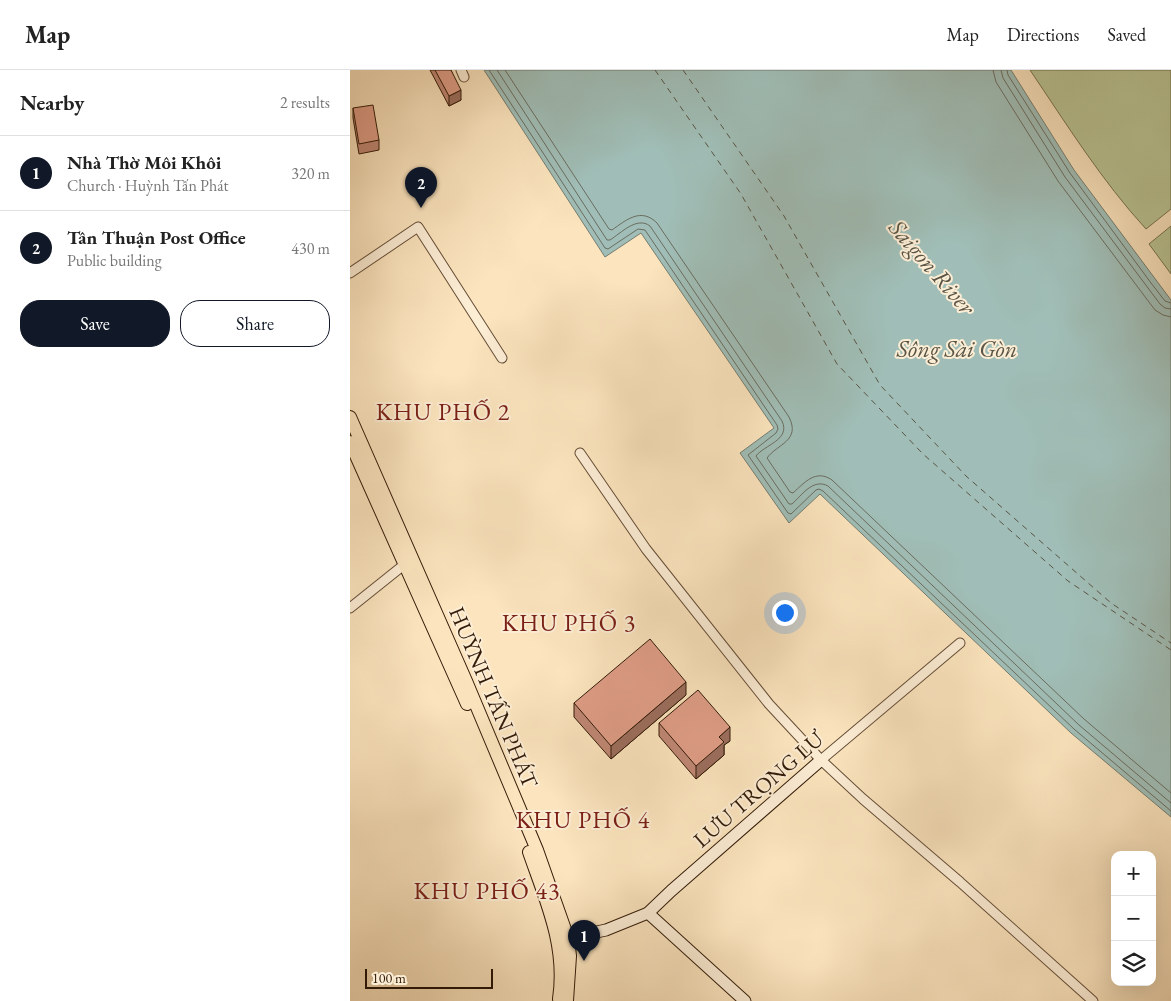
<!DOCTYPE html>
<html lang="en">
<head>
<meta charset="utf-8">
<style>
  body { margin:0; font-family:"EB Garamond",serif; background:#f6f6f6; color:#222 }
  .controls { position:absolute; right:15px; bottom:15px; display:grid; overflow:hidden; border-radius:10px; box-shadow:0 5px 20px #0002 }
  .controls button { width:45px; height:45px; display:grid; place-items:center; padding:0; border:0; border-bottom:1px solid #e0e0e0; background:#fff; color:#222; font:25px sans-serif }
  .scale { position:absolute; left:15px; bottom:12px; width:128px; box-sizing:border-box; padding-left:5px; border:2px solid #331b08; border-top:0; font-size:14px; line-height:18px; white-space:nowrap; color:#331b08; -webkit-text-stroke:4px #fcedd5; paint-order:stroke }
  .you { position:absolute; left:434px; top:542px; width:18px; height:18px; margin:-12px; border:4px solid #fff; border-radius:50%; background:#1a73e8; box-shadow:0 0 0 8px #1a73e833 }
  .badge { display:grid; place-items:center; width:32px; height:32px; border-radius:50%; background:#111827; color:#fff; font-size:16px; font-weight:700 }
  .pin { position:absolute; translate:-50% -41px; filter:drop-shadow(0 1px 2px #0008) }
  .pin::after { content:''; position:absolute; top:26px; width:18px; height:15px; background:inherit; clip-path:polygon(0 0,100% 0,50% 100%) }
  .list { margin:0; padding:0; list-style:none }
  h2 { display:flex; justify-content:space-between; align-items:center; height:65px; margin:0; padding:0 20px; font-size:21px }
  h2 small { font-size:16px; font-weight:400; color:#767676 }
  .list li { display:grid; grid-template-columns:32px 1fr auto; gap:15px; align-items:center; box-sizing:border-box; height:75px; padding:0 20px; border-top:1px solid #e0e0e0 }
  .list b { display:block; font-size:19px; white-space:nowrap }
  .list p { margin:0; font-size:16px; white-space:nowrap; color:#767676 }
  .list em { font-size:16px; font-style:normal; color:#767676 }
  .actions { display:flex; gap:10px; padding:15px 20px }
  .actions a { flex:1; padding:11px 0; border:1px solid #111827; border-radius:20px; text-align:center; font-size:18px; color:#111827 }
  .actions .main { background:#111827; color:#fff }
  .icon { flex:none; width:28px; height:28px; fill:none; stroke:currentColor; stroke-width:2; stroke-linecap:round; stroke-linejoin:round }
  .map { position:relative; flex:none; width:821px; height:931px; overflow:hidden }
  header { display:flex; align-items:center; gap:30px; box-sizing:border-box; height:70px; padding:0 25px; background:#fff; border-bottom:1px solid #e0e0e0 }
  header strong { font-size:24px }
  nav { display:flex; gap:28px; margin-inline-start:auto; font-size:18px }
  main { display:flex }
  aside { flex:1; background:#fff }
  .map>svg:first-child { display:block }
</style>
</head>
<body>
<header>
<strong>Map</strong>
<nav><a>Map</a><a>Directions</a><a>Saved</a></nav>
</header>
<main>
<aside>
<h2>Nearby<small>2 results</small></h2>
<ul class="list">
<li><span class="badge">1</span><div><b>Nhà Thờ Môi Khôi</b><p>Church · Huỳnh Tấn Phát</p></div><em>320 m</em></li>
<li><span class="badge">2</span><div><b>Tân Thuận Post Office</b><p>Public building</p></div><em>430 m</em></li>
</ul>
<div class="actions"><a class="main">Save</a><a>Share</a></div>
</aside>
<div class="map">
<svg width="821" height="931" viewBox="0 0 821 931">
  <rect width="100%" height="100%" fill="#fbe4be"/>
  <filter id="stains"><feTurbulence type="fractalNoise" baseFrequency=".004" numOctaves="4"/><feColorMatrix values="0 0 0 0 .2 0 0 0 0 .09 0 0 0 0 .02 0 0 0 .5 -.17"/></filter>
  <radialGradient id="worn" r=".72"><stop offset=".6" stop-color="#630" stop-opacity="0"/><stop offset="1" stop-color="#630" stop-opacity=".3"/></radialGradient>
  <g fill="#bac595" stroke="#76704e">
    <path d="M680,0H821V139L796,159C752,111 717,55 680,0Z"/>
    <polygon points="821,156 821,204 799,174"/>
  </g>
  <polygon fill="#a0beb7" stroke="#747d71" points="134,0 661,0 724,100 821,230 821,747 721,663 470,424 439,453 390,383 424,358 291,163 255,187"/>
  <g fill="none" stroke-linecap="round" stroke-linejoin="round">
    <g stroke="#6a6c60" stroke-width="1">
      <polyline points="139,0 255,178 258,179 288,159 295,160 427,355 428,359 426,363 398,385 438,443 441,444 466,420 469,419 473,421 724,659 821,741"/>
      <path d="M147,0L257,170H260C271,163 287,146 300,156L432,351C441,370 414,375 406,386L439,434H442C452,425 463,408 478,416L729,655L821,733"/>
      <path d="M155,0L259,159L262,160C276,150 291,137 307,153L439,347C451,371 427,374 417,388L440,422L443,423C455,412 466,399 482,410L734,649L821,723"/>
      <polyline points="643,0 646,12 708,111 805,240 813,245 821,247"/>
      <polyline points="651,0 653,8 715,107 810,234 815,238 821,239"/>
      <polyline points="657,0 658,5 720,103 801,213 815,231 821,233"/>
    </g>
    <g stroke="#595445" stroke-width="1" stroke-dasharray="6 5" stroke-linecap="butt">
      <polyline points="305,0 391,124 487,294 573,384 718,511 821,580"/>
      <polyline points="333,0 434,146 530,315 616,406 761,533 821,573"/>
    </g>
    <g stroke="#654d36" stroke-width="11">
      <g id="street">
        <polyline points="111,0 114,7"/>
        <polyline points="0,203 68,157 152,288"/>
        <polyline points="230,383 296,479 419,634 471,690 513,729 610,812 743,931"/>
        <polyline points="0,538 55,494"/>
        <polyline points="471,690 610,573"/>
      </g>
    </g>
    <g stroke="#331b08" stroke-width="13">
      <g id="secondary">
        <polyline points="298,843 395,931"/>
        <polyline points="218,868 256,860 298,843 321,821 471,690"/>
      </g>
    </g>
    <g stroke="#331b08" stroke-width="14">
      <g id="primary">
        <polyline points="0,347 116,611 187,780 218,868 220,886 217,931"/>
        <polyline points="0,372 117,634"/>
        <path d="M179,782C196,831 217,876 209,929"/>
      </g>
    </g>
    <use href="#street" stroke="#fcedd5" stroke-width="9"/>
    <use href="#secondary" stroke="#fcedd5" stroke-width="11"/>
    <use href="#primary" stroke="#fbe4be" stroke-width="12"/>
  </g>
  <g fill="#c08774" stroke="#331b08">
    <polygon points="80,0 101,0 111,30 99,36"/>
    <polygon points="3,38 29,70 29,80 9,84 3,48"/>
    <polygon points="336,625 261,689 224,647 224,633"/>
    <polygon points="309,653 380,671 374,675 374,685 346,709 309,666"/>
  </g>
  <g fill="#9c6e5e" stroke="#331b08">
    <polygon points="111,20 111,30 99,36 99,26"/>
    <polygon points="336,612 336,625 261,689 261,676"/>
    <polygon points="380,657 380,671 374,675 374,685 346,709 346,696 369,667"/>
  </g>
  <g fill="#df9d87" stroke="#331b08">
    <polygon points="85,0 101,0 111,20 99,26"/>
    <polygon points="23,35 29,70 9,74 3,38"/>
    <polygon points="300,569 336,612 261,676 224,633"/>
    <polygon points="348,620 380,657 369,667 374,672 346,696 309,653"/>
  </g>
  <g text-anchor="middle" stroke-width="4" stroke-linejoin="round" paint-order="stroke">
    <g font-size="22" fill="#331b08" stroke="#fcedd5">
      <text transform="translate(144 627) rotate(67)" y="8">HUỲNH TẤN PHÁT</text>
      <text transform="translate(408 719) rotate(-41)" y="8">LƯU TRỌNG LƯ</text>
    </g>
    <g font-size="24" font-style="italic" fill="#595445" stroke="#fcedd5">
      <text transform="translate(582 197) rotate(49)" y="8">Saigon River</text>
      <text x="607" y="287">Sông Sài Gòn</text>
    </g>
    <g font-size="24" letter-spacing="1" fill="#7a1f14" stroke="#fcedd5">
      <text x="93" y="350">KHU PHỐ 2</text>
      <text x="219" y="561">KHU PHỐ 3</text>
      <text x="233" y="758">KHU PHỐ 4</text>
      <text x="137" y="829">KHU PHỐ 43</text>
    </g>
  </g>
  <rect width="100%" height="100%" filter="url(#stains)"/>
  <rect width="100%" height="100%" fill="url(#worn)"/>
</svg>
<div class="controls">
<button>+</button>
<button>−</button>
<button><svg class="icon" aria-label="layers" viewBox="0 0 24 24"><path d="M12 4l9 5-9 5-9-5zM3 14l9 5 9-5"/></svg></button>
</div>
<div class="scale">100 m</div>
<div class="you"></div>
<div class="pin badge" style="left:234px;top:891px">1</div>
<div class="pin badge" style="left:71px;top:138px">2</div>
</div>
</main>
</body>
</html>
